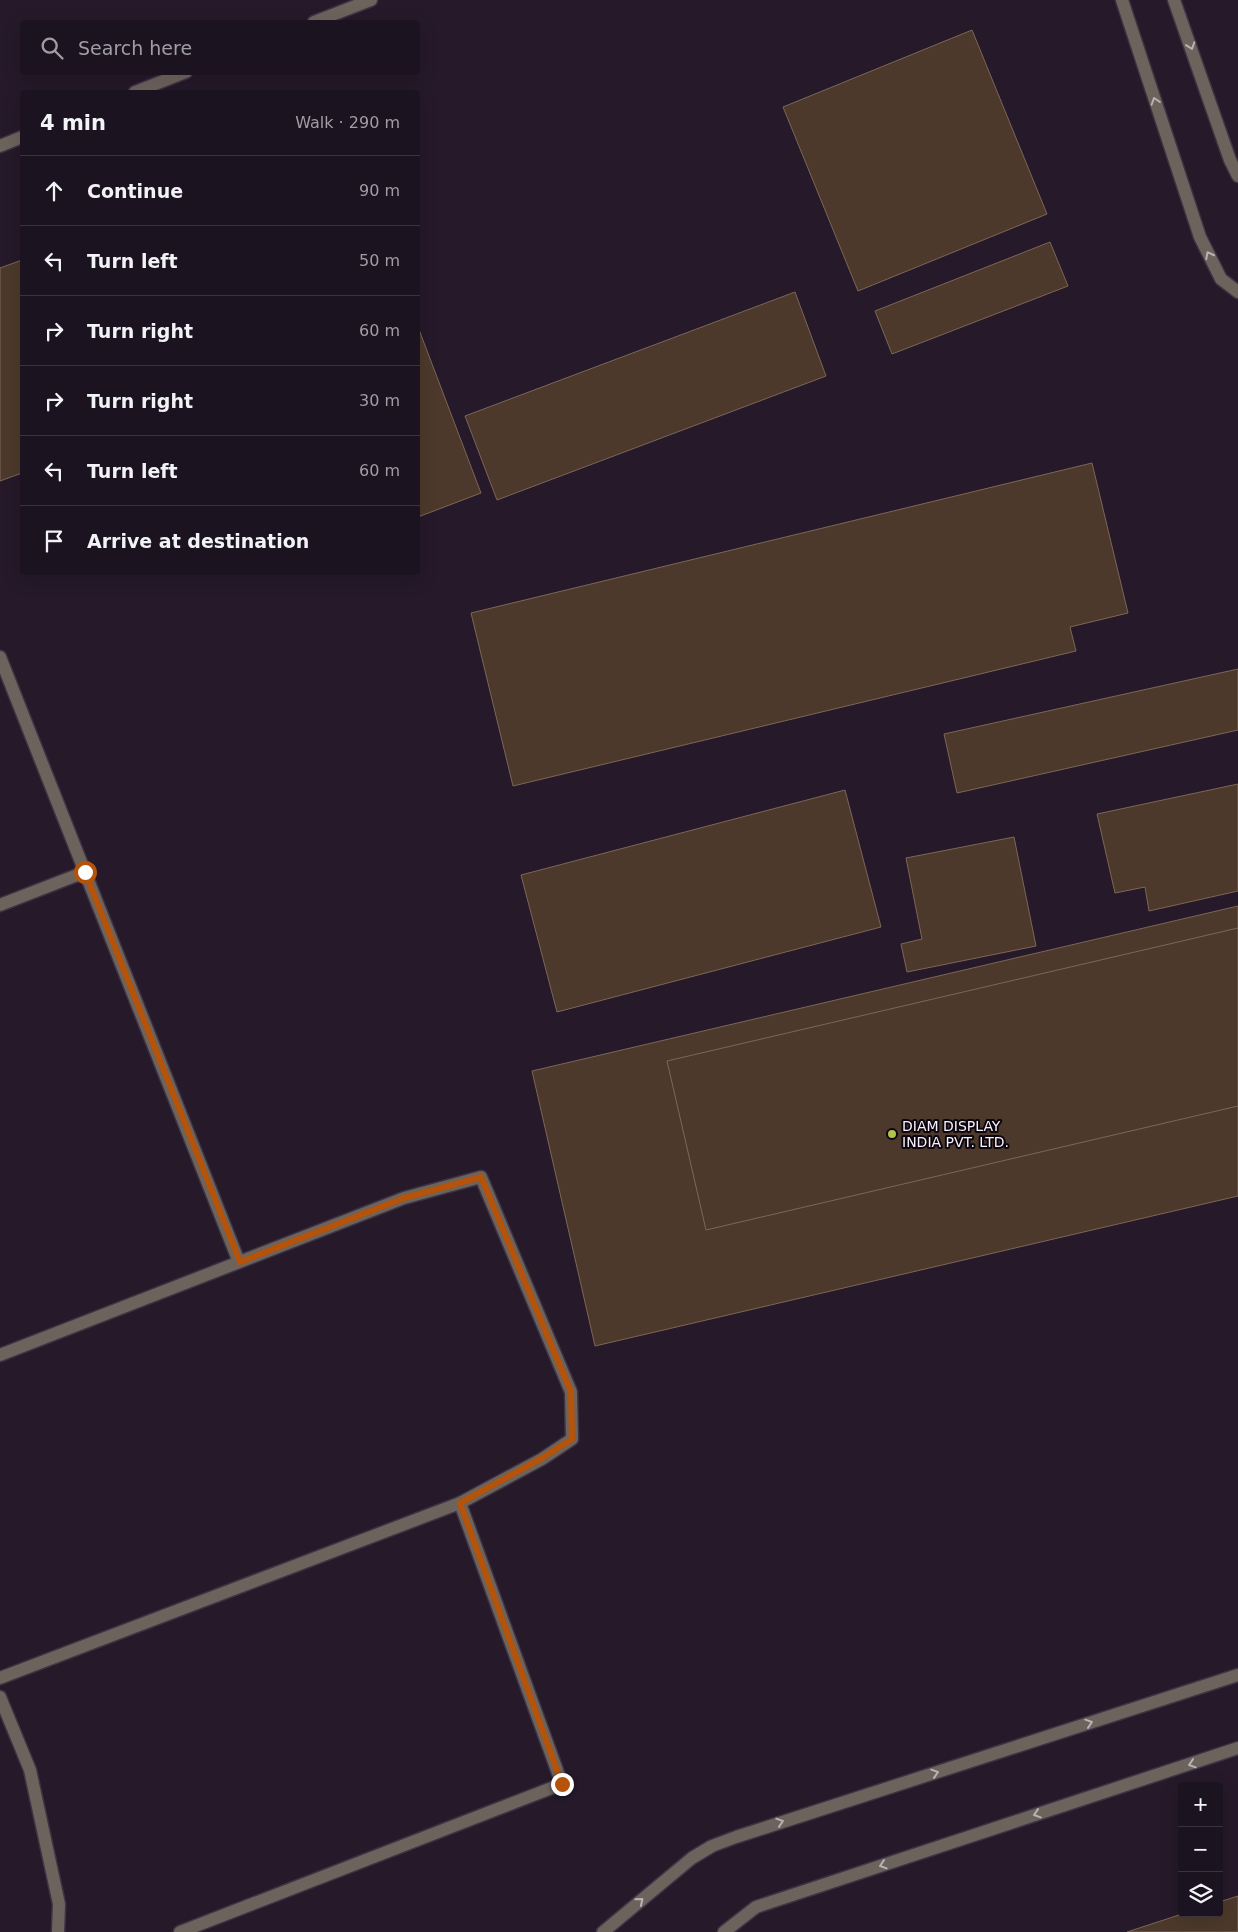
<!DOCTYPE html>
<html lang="en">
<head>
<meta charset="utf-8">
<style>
  body { margin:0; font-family:"DejaVu Sans",sans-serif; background:#251c29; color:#f1f3f6 }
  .controls { position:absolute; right:15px; bottom:15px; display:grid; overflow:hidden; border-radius:5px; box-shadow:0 5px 20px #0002 }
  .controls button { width:45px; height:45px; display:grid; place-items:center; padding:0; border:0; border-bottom:1px solid #3a323e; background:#1c1320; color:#f1f3f6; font:25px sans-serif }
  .stop { position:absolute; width:15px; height:15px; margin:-11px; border:4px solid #b45309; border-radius:50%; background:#fff }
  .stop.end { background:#b45309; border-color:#fff; box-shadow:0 1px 5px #0008 }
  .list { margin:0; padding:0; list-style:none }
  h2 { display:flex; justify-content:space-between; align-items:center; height:65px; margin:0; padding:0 20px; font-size:21px }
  h2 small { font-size:16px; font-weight:400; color:#a09ea5 }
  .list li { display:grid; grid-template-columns:32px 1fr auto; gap:15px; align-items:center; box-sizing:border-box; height:70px; padding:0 20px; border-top:1px solid #3a323e }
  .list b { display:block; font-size:19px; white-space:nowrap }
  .list em { font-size:16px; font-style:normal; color:#a09ea5 }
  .icon { flex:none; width:28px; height:28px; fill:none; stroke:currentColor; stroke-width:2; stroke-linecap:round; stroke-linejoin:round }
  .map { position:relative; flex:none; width:1238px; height:1932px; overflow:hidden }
  .search { position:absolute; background:#1c1320; box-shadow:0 5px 20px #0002; left:20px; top:20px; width:400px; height:55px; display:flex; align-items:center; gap:12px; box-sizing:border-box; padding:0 18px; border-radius:5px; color:#a09ea5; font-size:19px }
  .panel { position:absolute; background:#1c1320; box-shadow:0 5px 20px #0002; left:20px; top:90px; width:400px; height:485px; border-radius:5px }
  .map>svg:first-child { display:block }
</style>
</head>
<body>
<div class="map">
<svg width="1238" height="1932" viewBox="0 0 1238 1932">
  <rect width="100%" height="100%" fill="#25192a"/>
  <g fill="#4c392b" stroke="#7c6758">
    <polygon points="972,30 1047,214 858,291 783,107"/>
    <polygon points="1050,242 1068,286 892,354 875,311"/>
    <polygon points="22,260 22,473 0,481 0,268"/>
    <polygon points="795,292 826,376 497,500 465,416"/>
    <polygon points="418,327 481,493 418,517"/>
    <polygon points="1092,463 1128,613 1070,627 1076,651 513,786 471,613"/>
    <polygon points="1238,669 1238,730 957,793 944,734"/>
    <polygon points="1238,784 1238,891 1149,911 1145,887 1115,893 1097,814"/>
    <polygon points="845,790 881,927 557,1012 521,875"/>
    <polygon points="1014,837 1036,946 907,972 901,944 922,939 906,858"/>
    <polygon points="1238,906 1238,1196 595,1346 532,1071"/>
    <polygon points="1238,928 1238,1106 706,1230 667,1061"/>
    <polygon points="1238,1896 1238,1932 1127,1932 1185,1913 1219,1913 1219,1902"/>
  </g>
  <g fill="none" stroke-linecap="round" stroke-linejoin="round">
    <g stroke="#3e3343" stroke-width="15">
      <g id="minor">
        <polyline points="1122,0 1200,237 1221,279 1238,292"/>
        <polyline points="1174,0 1230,160 1238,176"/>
        <polyline points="314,22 371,0"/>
        <polyline points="135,92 186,72"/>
        <polyline points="0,146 22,137"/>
        <polyline points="0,657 239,1262"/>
        <polyline points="0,905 85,872"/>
        <polyline points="0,1355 404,1198 481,1177 571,1392 572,1439 542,1459 460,1503"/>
        <polyline points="0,1678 460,1503 562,1784 180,1932"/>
        <polyline points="0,1697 30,1770 59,1904 58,1932"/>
        <polyline points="603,1932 692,1858 712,1846 736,1837 1238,1675"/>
        <polyline points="724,1932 756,1907 1238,1748"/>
      </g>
    </g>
    <use href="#minor" stroke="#6d635d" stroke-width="12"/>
  </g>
  <defs><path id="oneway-chevron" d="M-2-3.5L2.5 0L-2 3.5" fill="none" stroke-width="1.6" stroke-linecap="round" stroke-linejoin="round" transform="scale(1.25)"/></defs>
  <g stroke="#b9b1b4">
    <use href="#oneway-chevron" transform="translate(1191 46) rotate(71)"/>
    <use href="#oneway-chevron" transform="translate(1155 101) rotate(-108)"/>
    <use href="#oneway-chevron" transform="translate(1209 255) rotate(-117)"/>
    <use href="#oneway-chevron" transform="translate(1089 1723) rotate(-18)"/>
    <use href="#oneway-chevron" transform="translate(1192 1764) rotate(162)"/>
    <use href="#oneway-chevron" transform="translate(935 1773) rotate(-18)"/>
    <use href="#oneway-chevron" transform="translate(1037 1814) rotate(162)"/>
    <use href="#oneway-chevron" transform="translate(780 1822) rotate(-18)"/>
    <use href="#oneway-chevron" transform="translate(883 1865) rotate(162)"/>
    <use href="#oneway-chevron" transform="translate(640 1901) rotate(-40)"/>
  </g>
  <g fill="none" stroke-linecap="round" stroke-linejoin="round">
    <polyline stroke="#b45309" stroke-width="6" points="85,872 240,1262 404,1198 481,1177 571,1392 572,1439 542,1458 460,1503 562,1784"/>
  </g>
  <circle fill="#b2c34c" stroke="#0b060d" stroke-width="2" cx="892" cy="1134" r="5"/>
  <g text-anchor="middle" stroke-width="4" stroke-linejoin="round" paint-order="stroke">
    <g font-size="14" fill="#f8f0fc" stroke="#0b060d" text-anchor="start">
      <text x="902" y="1131">DIAM DISPLAY<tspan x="902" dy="16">INDIA PVT. LTD.</tspan></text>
    </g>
  </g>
</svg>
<div class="controls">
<button>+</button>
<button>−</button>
<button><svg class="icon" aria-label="layers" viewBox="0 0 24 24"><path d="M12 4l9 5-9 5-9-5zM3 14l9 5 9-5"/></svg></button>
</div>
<div class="stop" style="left:85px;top:872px"></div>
<div class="stop end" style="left:562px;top:1784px"></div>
<div class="search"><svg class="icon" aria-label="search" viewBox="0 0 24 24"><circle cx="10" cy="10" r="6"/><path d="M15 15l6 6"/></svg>Search here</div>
<section class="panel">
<h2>4 min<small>Walk · 290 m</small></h2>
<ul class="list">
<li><svg class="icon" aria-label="ahead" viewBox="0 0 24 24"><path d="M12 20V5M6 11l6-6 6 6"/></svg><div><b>Continue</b></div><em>90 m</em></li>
<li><svg class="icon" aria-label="left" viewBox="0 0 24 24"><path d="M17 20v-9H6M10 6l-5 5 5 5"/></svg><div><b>Turn left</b></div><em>50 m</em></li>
<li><svg class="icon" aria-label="right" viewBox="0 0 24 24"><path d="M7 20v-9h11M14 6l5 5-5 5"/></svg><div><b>Turn right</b></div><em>60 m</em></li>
<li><svg class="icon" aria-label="right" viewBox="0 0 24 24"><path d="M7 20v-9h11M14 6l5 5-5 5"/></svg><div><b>Turn right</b></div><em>30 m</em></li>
<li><svg class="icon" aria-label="left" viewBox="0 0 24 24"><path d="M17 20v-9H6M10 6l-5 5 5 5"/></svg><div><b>Turn left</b></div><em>60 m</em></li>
<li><svg class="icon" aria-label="arrive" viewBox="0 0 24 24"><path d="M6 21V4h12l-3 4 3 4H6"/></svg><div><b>Arrive at destination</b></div></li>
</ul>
</section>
</div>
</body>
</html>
